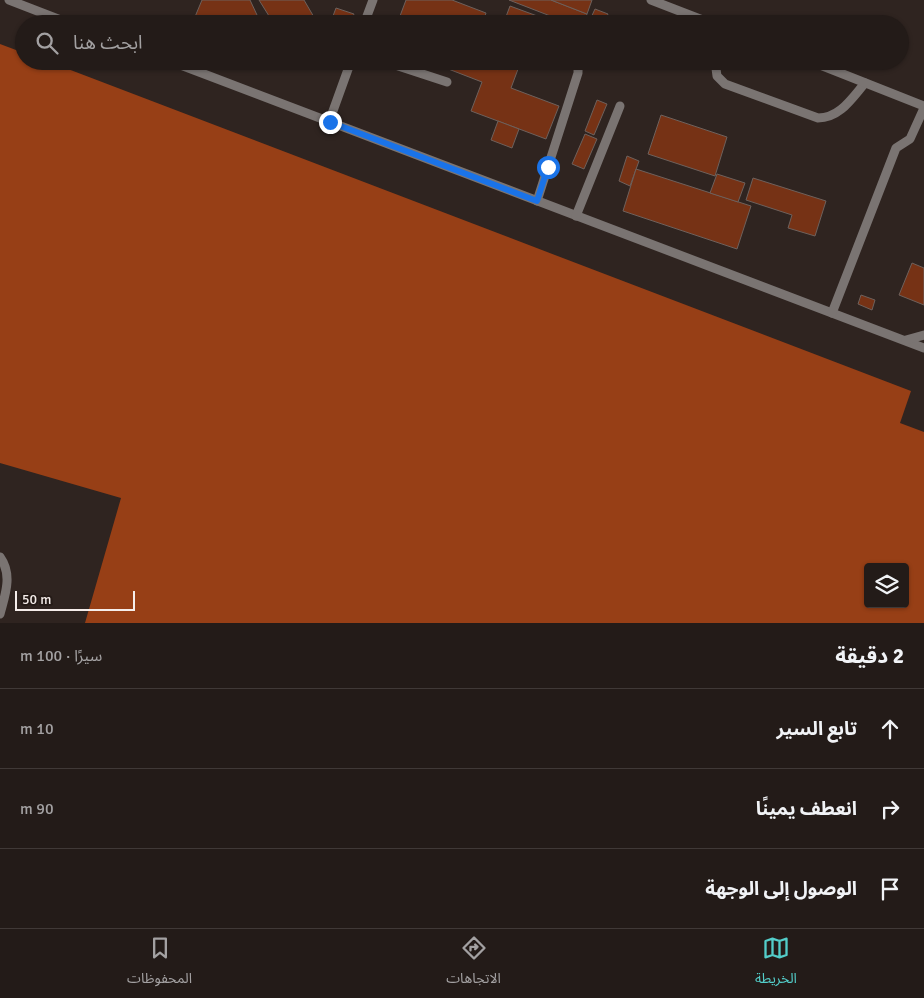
<!DOCTYPE html>
<html lang="ar">
<head>
<meta charset="utf-8">
<style>
  body { margin:0; font-family:Signika,"Noto Sans Arabic",sans-serif; background:#2b2421; color:#f1f3f6; direction:rtl }
  .controls { position:absolute; right:15px; bottom:15px; display:grid; overflow:hidden; border-radius:5px; box-shadow:0 1px 4px #0004 }
  .controls button { width:45px; height:45px; display:grid; place-items:center; padding:0; border:0; border-bottom:1px solid #403937; background:#231b18; color:#f1f3f6; font:25px sans-serif }
  .scale { position:absolute; left:15px; bottom:12px; width:120px; box-sizing:border-box; padding-left:5px; border:2px solid #f5edea; border-top:0; font-size:14px; line-height:18px; white-space:nowrap; color:#f5edea; -webkit-text-stroke:4px #251b17; paint-order:stroke }
  .stop { position:absolute; width:15px; height:15px; margin:-11px; border:4px solid #1a73e8; border-radius:50%; background:#fff }
  .stop.end { background:#1a73e8; border-color:#fff; box-shadow:0 1px 5px #0008 }
  .list { margin:0; padding:0; list-style:none }
  h2 { display:flex; justify-content:space-between; align-items:center; height:65px; margin:0; padding:0 20px; font-size:21px }
  h2 small { font-size:16px; font-weight:400; color:#a3a1a2 }
  .list li { display:grid; grid-template-columns:32px 1fr auto; gap:15px; align-items:center; box-sizing:border-box; height:80px; padding:0 20px; border-top:1px solid #403937 }
  .list b { display:block; font-size:19px; white-space:nowrap }
  .list em { font-size:16px; font-style:normal; color:#a3a1a2 }
  .icon { flex:none; width:28px; height:28px; fill:none; stroke:currentColor; stroke-width:2; stroke-linecap:round; stroke-linejoin:round }
  .map { position:relative; flex:none; width:924px; height:623px; overflow:hidden; direction:ltr }
  .search { position:absolute; background:#231b18; box-shadow:0 1px 4px #0004; left:15px; right:15px; top:15px; height:55px; display:flex; align-items:center; gap:12px; box-sizing:border-box; padding:0 18px; border-radius:28px; color:#a3a1a2; font-size:19px }
  .sheet { height:305px; background:#231b18 }
  nav { display:flex; justify-content:space-around; align-items:center; box-sizing:border-box; height:70px; border-top:1px solid #403937; background:#231b18; font-size:14px; color:#a3a1a2 }
  nav a { display:grid; justify-items:center; gap:2px }
  nav .on { color:#53cdc9 }
  .map>svg:first-child { display:block }
</style>
</head>
<body>
<div class="map">
<svg width="924" height="623" viewBox="0 0 924 623">
  <rect width="100%" height="100%" fill="#2f2420"/>
  <path fill="#973f16" fill-rule="evenodd" d="M0,44L24,53V61H47L911,391L900,423L924,432V623H85L121,498L0,463ZM868,567H905V604H868Z"/>
  <g fill="#763215" stroke="#6e615c">
    <polygon points="202,0 250,0 257,15 254,24 192,24"/>
    <polygon points="259,0 304,0 318,24 274,24"/>
    <polygon points="406,0 452,0 486,13 482,24 420,24 400,16"/>
    <polygon points="509,0 551,0 587,14 583,24 571,24"/>
    <polygon points="551,0 592,0 587,14"/>
    <polygon points="510,6 559,24 508,24 504,22"/>
    <polygon points="336,8 354,14 350,24 330,24"/>
    <polygon points="595,9 608,14 604,24 594,24 589,22"/>
    <polygon points="439,61 521,61 511,88 559,106 546,139 471,111 482,82 438,65"/>
    <polygon points="597,100 607,104 594,135 585,131"/>
    <polygon points="661,115 727,137 715,176 648,154"/>
    <polygon points="498,121 519,129 512,148 491,140"/>
    <polygon points="585,134 597,139 584,169 572,164"/>
    <polygon points="627,156 639,161 630,186 619,181"/>
    <polygon points="636,169 751,206 737,249 623,211"/>
    <polygon points="717,174 745,183 738,202 710,193"/>
    <polygon points="753,178 826,201 815,236 788,228 792,215 746,200"/>
    <polygon points="912,263 924,268 924,305 899,295"/>
    <polygon points="861,295 875,300 872,310 858,304"/>
  </g>
  <g fill="none" stroke-linecap="round" stroke-linejoin="round">
    <g stroke="#7a7472" stroke-width="9">
      <polyline points="9,0 71,24"/>
      <polyline points="651,0 713,24"/>
      <polyline points="364,24 373,0"/>
      <polyline points="170,61 924,348"/>
      <polyline points="383,61 447,82"/>
      <path d="M715,61L717,76L725,84L818,118C840,118 852,98 865,83"/>
      <polyline points="810,61 924,106"/>
      <polyline points="329,122 351,61"/>
      <path d="M537,201L578,73C579,65 574,64 568,61"/>
      <polyline points="576,216 620,106"/>
      <polyline points="832,313 896,148 910,139 924,108"/>
      <polyline points="906,340 924,335"/>
      <path d="M0,557C13,575 5,595 0,614"/>
    </g>
  </g>
  <g fill="none" stroke-linecap="round" stroke-linejoin="round">
    <polyline stroke="#1a73e8" stroke-width="6" points="330,122 537,201 548,167"/>
  </g>
</svg>
<div class="controls">
<button><svg class="icon" aria-label="layers" viewBox="0 0 24 24"><path d="M12 4l9 5-9 5-9-5zM3 14l9 5 9-5"/></svg></button>
</div>
<div class="scale">50 m</div>
<div class="stop" style="left:548px;top:167px"></div>
<div class="stop end" style="left:330px;top:122px"></div>
<div class="search"><svg class="icon" aria-label="search" viewBox="0 0 24 24"><circle cx="10" cy="10" r="6"/><path d="M15 15l6 6"/></svg>ابحث هنا</div>
</div>
<section class="sheet">
<h2>2 دقيقة<small>سيرًا · 100 m</small></h2>
<ul class="list">
<li><svg class="icon" aria-label="ahead" viewBox="0 0 24 24"><path d="M12 20V5M6 11l6-6 6 6"/></svg><div><b>تابع السير</b></div><em>10 m</em></li>
<li><svg class="icon" aria-label="right" viewBox="0 0 24 24"><path d="M7 20v-9h11M14 6l5 5-5 5"/></svg><div><b>انعطف يمينًا</b></div><em>90 m</em></li>
<li><svg class="icon" aria-label="arrive" viewBox="0 0 24 24"><path d="M6 21V4h12l-3 4 3 4H6"/></svg><div><b>الوصول إلى الوجهة</b></div></li>
</ul>
</section>
<nav>
<a class="on"><svg class="icon" aria-label="map" viewBox="0 0 24 24"><path d="M3 6l6-2 6 2 6-2v14l-6 2-6-2-6 2zM9 4v14M15 6v14"/></svg>الخريطة</a>
<a><svg class="icon" aria-label="directions" viewBox="0 0 24 24"><path d="M12 3l9 9-9 9-9-9zM9 14v-3h6M13 9l2 2-2 2"/></svg>الاتجاهات</a>
<a><svg class="icon" aria-label="saved" viewBox="0 0 24 24"><path d="M7 4h10v16l-5-4-5 4z"/></svg>المحفوظات</a>
</nav>
</body>
</html>
